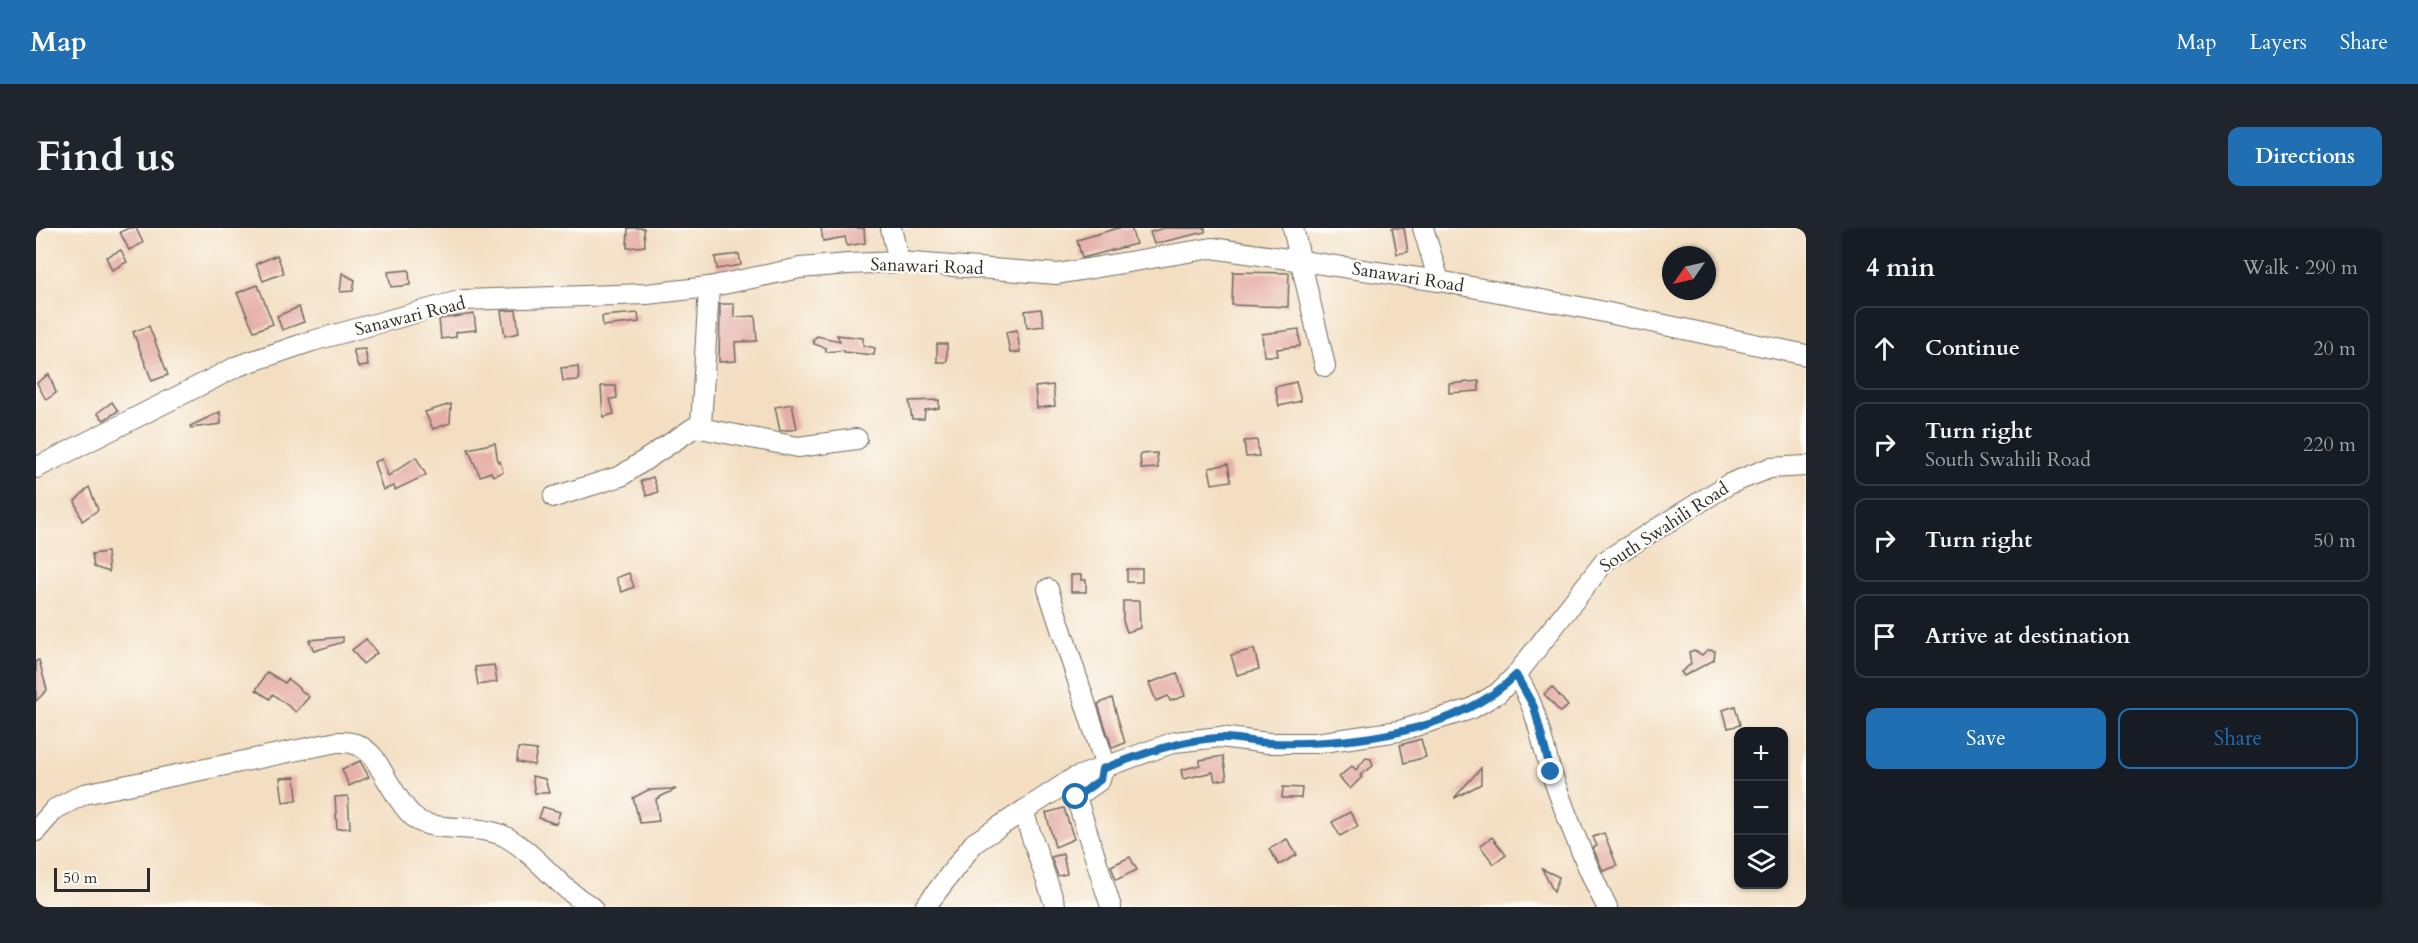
<!DOCTYPE html>
<html lang="en">
<head>
<meta charset="utf-8">
<style>
  body { margin:0; font-family:Cardo,serif; background:#20242c; color:#f1f3f6 }
  .controls { position:absolute; right:18px; bottom:18px; display:grid; overflow:hidden; border-radius:12px; box-shadow:0 2px 4px #0004 }
  .controls button { width:54px; height:54px; display:grid; place-items:center; padding:0; border:0; border-bottom:2px solid #363941; background:#171b24; color:#f1f3f6; font:30px sans-serif }
  .compass { position:absolute; left:1626px; top:18px; width:54px; height:54px; border-radius:50%; background:#171b24; box-shadow:0 2px 4px #0004; rotate:236deg }
  .scale { position:absolute; left:18px; bottom:15px; width:96px; box-sizing:border-box; padding-left:6px; border:3px solid #2b2b2b; border-top:0; font-size:16px; line-height:21px; white-space:nowrap; color:#2b2b2b; -webkit-text-stroke:4px #fdfcf7; paint-order:stroke }
  .stop { position:absolute; width:18px; height:18px; margin:-14px; border:4px solid #1f6fb2; border-radius:50%; background:#fff }
  .stop.end { background:#1f6fb2; border-color:#fff; box-shadow:0 2px 6px #0008 }
  .list { margin:0; padding:0; list-style:none }
  h2 { display:flex; justify-content:space-between; align-items:center; height:78px; margin:0; padding:0 24px; font-size:26px }
  h2 small { font-size:20px; font-weight:400; color:#9ea1a6 }
  .list li { display:grid; grid-template-columns:39px 1fr auto; gap:18px; align-items:center; box-sizing:border-box; height:84px; margin:0 12px 12px; padding:0 12px; border:2px solid #363941; border-radius:12px }
  .list b { display:block; font-size:22px; white-space:nowrap }
  .list p { margin:0; font-size:20px; white-space:nowrap; color:#9ea1a6 }
  .list em { font-size:20px; font-style:normal; color:#9ea1a6 }
  .actions { display:flex; gap:12px; padding:18px 24px }
  .actions a { flex:1; padding:14px 0; border:2px solid #1f6fb2; border-radius:12px; text-align:center; font-size:21px; color:#1f6fb2 }
  .actions .main { background:#1f6fb2; color:#fff }
  .icon { flex:none; width:33px; height:33px; fill:none; stroke:currentColor; stroke-width:2; stroke-linecap:round; stroke-linejoin:round }
  .map { position:relative; flex:none; width:1770px; height:679px; overflow:hidden; border-radius:12px }
  header { display:flex; align-items:center; gap:36px; box-sizing:border-box; height:84px; padding:0 30px; background:#1f6fb2; color:#fff }
  header strong { font-size:28px }
  nav { display:flex; gap:33px; margin-inline-start:auto; font-size:21px }
  .intro { display:flex; align-items:center; justify-content:space-between; box-sizing:border-box; height:144px; padding:0 36px }
  h1 { margin:0; font-size:42px }
  .button { padding:15px 27px; border-radius:12px; background:#1f6fb2; color:#fff; font-size:21px; font-weight:700 }
  main { display:flex; gap:36px; padding:0 36px }
  aside { flex:1; background:#171b24; border-radius:12px; box-shadow:0 2px 4px #0004 }
  .map>svg:first-child { display:block }
</style>
</head>
<body>
<header>
<strong>Map</strong>
<nav><a>Map</a><a>Layers</a><a>Share</a></nav>
</header>
<div class="intro"><h1>Find us</h1><a class="button">Directions</a></div>
<main>
<div class="map">
<svg width="1770" height="679" viewBox="0 0 1770 679">
  <rect width="100%" height="100%" fill="#fdfcf7"/>
  <filter id="ink" filterUnits="userSpaceOnUse"><feTurbulence type="fractalNoise" baseFrequency=".0167" numOctaves="2"/><feDisplacementMap in="SourceGraphic" scale="12" xChannelSelector="R" yChannelSelector="G"/><feConvolveMatrix kernelMatrix="1 2 1 2 8 2 1 2 1" color-interpolation-filters="sRGB"/></filter>
  <filter id="wash" filterUnits="userSpaceOnUse"><feTurbulence type="fractalNoise" baseFrequency=".008" numOctaves="4" result="noise"/><feDisplacementMap in="SourceGraphic" scale="24" xChannelSelector="R" yChannelSelector="G"/><feGaussianBlur stdDeviation="1.35" result="paint"/><feColorMatrix in="noise" values="0 0 0 0 0 0 0 0 0 0 0 0 0 0 0 0 0 1.4 0 .05"/><feComposite in="paint" operator="in"/></filter>
  <g filter="url(#wash)">
    <rect width="100%" height="100%" fill="#f3dec1"/>
    <g id="blocks">
      <g fill="#e5afa7">
        <polygon points="93,0 100,0 107,15 93,22 84,4"/>
        <polygon points="592,0 608,0 609,18 591,20"/>
        <polygon points="785,0 828,0 829,15 811,18 809,9 787,13"/>
        <polygon points="1082,0 1095,0 1100,16 1046,30 1041,12"/>
        <polygon points="1128,0 1169,0 1169,4 1118,16 1114,4"/>
        <polygon points="1356,0 1368,0 1372,24 1361,26"/>
        <polygon points="85,22 91,34 76,42 70,29"/>
        <polygon points="703,26 705,37 681,41 679,29"/>
        <polygon points="241,27 248,45 227,53 220,36"/>
        <polygon points="373,42 374,57 355,59 352,44"/>
        <polygon points="1197,44 1253,45 1252,79 1196,77"/>
        <polygon points="306,45 319,52 317,63 304,64"/>
        <polygon points="222,57 237,96 218,103 201,65"/>
        <polygon points="684,76 698,76 698,89 719,88 721,113 699,114 700,133 683,134"/>
        <polygon points="263,79 268,94 246,102 241,88"/>
        <polygon points="1005,81 1008,98 991,100 989,83"/>
        <polygon points="480,82 483,105 469,108 465,83"/>
        <polygon points="602,85 603,94 567,98 566,88"/>
        <polygon points="438,86 440,102 420,104 420,109 405,111 403,91"/>
        <polygon points="113,98 132,147 116,153 97,104"/>
        <polygon points="1263,101 1264,118 1241,121 1242,128 1228,128 1226,106"/>
        <polygon points="981,102 984,124 974,125 970,104"/>
        <polygon points="801,107 827,110 827,117 839,120 838,127 808,124 808,122 790,124 790,120 778,116 777,112 781,108 804,113"/>
        <rect x="901" y="116" width="10" height="18"/>
        <polygon points="329,121 332,138 322,139 317,122"/>
        <polygon points="542,138 543,152 527,153 525,140"/>
        <polygon points="13,146 20,165 10,172 1,155"/>
        <polygon points="1443,153 1443,163 1413,165 1413,156"/>
        <polygon points="1260,154 1265,173 1243,178 1239,159"/>
        <polygon points="1017,157 1019,178 1001,180 999,159"/>
        <polygon points="565,158 580,158 581,170 574,171 578,186 567,189"/>
        <polygon points="903,172 903,180 889,182 888,191 876,191 873,173"/>
        <polygon points="76,174 82,183 68,192 61,185"/>
        <polygon points="415,176 414,195 397,201 389,184"/>
        <polygon points="756,176 761,201 744,203 739,179"/>
        <polygon points="184,184 185,196 155,200 154,198"/>
        <polygon points="1221,212 1223,228 1210,229 1208,213"/>
        <polygon points="459,215 462,234 464,233 467,244 457,248 455,244 444,248 432,221"/>
        <polygon points="1121,225 1122,240 1105,241 1104,226"/>
        <polygon points="380,229 390,247 359,262 358,258 347,262 338,234 346,231 352,248"/>
        <polygon points="1192,236 1195,253 1176,256 1173,240"/>
        <polygon points="617,249 622,264 611,268 605,253"/>
        <polygon points="53,259 62,282 46,293 39,273"/>
        <polygon points="71,324 73,344 58,339 56,326"/>
        <rect x="1091" y="341" width="15" height="13"/>
        <polygon points="593,345 598,359 586,364 580,350"/>
        <polygon points="1035,347 1045,347 1045,352 1050,352 1050,364 1035,364"/>
        <polygon points="1087,373 1103,373 1104,400 1091,404 1087,393"/>
        <polygon points="307,409 307,414 278,423 273,412"/>
        <polygon points="330,411 341,425 327,436 316,422"/>
        <polygon points="1218,421 1223,441 1201,447 1195,427"/>
        <polygon points="1671,422 1679,423 1678,432 1648,448 1645,444 1655,436 1653,424 1658,422 1666,427"/>
        <polygon points="3,432 11,462 0,473 0,433"/>
        <polygon points="458,437 461,454 442,457 439,439"/>
        <polygon points="231,444 249,455 252,451 273,469 260,484 237,466 234,471 220,462"/>
        <polygon points="1141,445 1149,468 1134,473 1132,468 1120,473 1113,455"/>
        <polygon points="1516,459 1532,478 1524,484 1508,466"/>
        <polygon points="1076,470 1089,515 1076,520 1062,476"/>
        <polygon points="1699,478 1704,497 1692,500 1687,482"/>
        <polygon points="1385,511 1390,529 1368,535 1364,517"/>
        <polygon points="482,520 501,522 498,537 481,534"/>
        <polygon points="1187,528 1191,551 1179,553 1177,544 1147,551 1145,542 1164,537 1164,532"/>
        <polygon points="1330,530 1335,531 1337,538 1324,547 1326,549 1314,561 1303,549 1316,538 1320,542"/>
        <polygon points="324,533 333,549 313,558 306,541"/>
        <polygon points="1445,540 1445,556 1419,570 1419,569"/>
        <polygon points="496,548 509,551 513,565 499,565"/>
        <polygon points="259,549 261,572 247,574 244,550"/>
        <polygon points="1247,559 1266,560 1265,570 1246,570"/>
        <polygon points="640,561 620,571 623,593 604,595 597,570 612,562"/>
        <polygon points="312,568 314,600 301,601 299,569"/>
        <polygon points="507,579 524,584 520,596 503,590"/>
        <polygon points="1028,580 1038,611 1019,619 1010,585"/>
        <polygon points="1314,584 1322,598 1304,608 1296,594"/>
        <polygon points="1568,605 1581,638 1567,643 1557,620 1561,618 1557,609"/>
        <polygon points="1456,609 1470,627 1458,636 1444,618"/>
        <polygon points="1251,611 1261,627 1243,637 1233,621"/>
        <polygon points="1027,626 1031,646 1022,648 1015,629"/>
        <polygon points="1094,629 1101,642 1080,652 1075,638"/>
        <polygon points="1506,641 1523,649 1518,664"/>
      </g>
    </g>
  </g>
  <g filter="url(#ink)">
    <use href="#blocks" fill-opacity="0" stroke="#716a60" stroke-width="1.5"/>
    <g fill="none" stroke-linecap="round" stroke-linejoin="round">
      <g stroke="#716a60" stroke-width="22">
        <g id="minor">
          <polyline points="855,0 863,34"/>
          <polyline points="1257,0 1289,138"/>
          <polyline points="1387,0 1403,53"/>
          <polyline points="665,198 673,59"/>
          <polyline points="0,240 202,138 276,113 427,72 611,66 673,59 764,40 812,36 863,34 1021,46 1176,20 1403,53 1549,80 1770,127"/>
          <polyline points="518,269 585,248 659,199 762,219 821,211"/>
          <polyline points="1012,361 1070,539"/>
          <path d="M1480,447C1502,481 1504,510 1516,547C1532,592 1549,636 1571,679"/>
          <polyline points="1066,543 1064,552 1040,569 1075,679"/>
          <polyline points="987,583 1019,677"/>
          <path d="M0,603L19,581L48,566L301,514C318,513 328,518 338,530C349,547 365,580 380,591C398,605 445,595 470,609C502,627 523,661 556,679"/>
          <polyline points="889,679 938,615 1038,550 1139,514 1184,509 1232,515 1280,515 1363,503 1435,481 1462,465 1480,447 1569,333 1693,256 1734,240 1770,238"/>
        </g>
      </g>
      <use href="#minor" stroke="#fff" stroke-width="20"/>
    </g>
  </g>
  <g fill="none" stroke-linecap="round" stroke-linejoin="round" filter="url(#ink)">
    <path stroke="#1f6fb2" stroke-width="8" d="M1040,569L1064,552L1066,541C1104,527 1140,513 1180,510C1198,508 1217,515 1235,515C1314,517 1421,505 1480,447L1498,479L1515,544"/>
  </g>
  <g text-anchor="middle" stroke-width="4.5" stroke-linejoin="round" paint-order="stroke">
    <g font-size="18" fill="#2b2b2b" stroke="#fdfcf7">
      <text transform="translate(891 38) rotate(2)" y="6">Sanawari Road</text>
      <text transform="translate(1372 49) rotate(9)" y="6">Sanawari Road</text>
      <text transform="translate(374 88) rotate(-14)" y="6">Sanawari Road</text>
      <text transform="translate(1628 299) rotate(-33)" y="6">South Swahili Road</text>
    </g>
  </g>
</svg>
<div class="controls">
<button>+</button>
<button>−</button>
<button><svg class="icon" aria-label="layers" viewBox="0 0 24 24"><path d="M12 4l9 5-9 5-9-5zM3 14l9 5 9-5"/></svg></button>
</div>
<svg class="compass" viewBox="-18 -18 36 36"><path d="M0-13l5 13h-10z" fill="#e53935"/><path d="M0 13l5-13h-10z" fill="#9ea1a6"/></svg>
<div class="scale">50 m</div>
<div class="stop" style="left:1040px;top:569px"></div>
<div class="stop end" style="left:1515px;top:544px"></div>
</div>
<aside>
<h2>4 min<small>Walk · 290 m</small></h2>
<ul class="list">
<li><svg class="icon" aria-label="ahead" viewBox="0 0 24 24"><path d="M12 20V5M6 11l6-6 6 6"/></svg><div><b>Continue</b></div><em>20 m</em></li>
<li><svg class="icon" aria-label="right" viewBox="0 0 24 24"><path d="M7 20v-9h11M14 6l5 5-5 5"/></svg><div><b>Turn right</b><p>South Swahili Road</p></div><em>220 m</em></li>
<li><svg class="icon" aria-label="right" viewBox="0 0 24 24"><path d="M7 20v-9h11M14 6l5 5-5 5"/></svg><div><b>Turn right</b></div><em>50 m</em></li>
<li><svg class="icon" aria-label="arrive" viewBox="0 0 24 24"><path d="M6 21V4h12l-3 4 3 4H6"/></svg><div><b>Arrive at destination</b></div></li>
</ul>
<div class="actions"><a class="main">Save</a><a>Share</a></div>
</aside>
</main>
</body>
</html>
